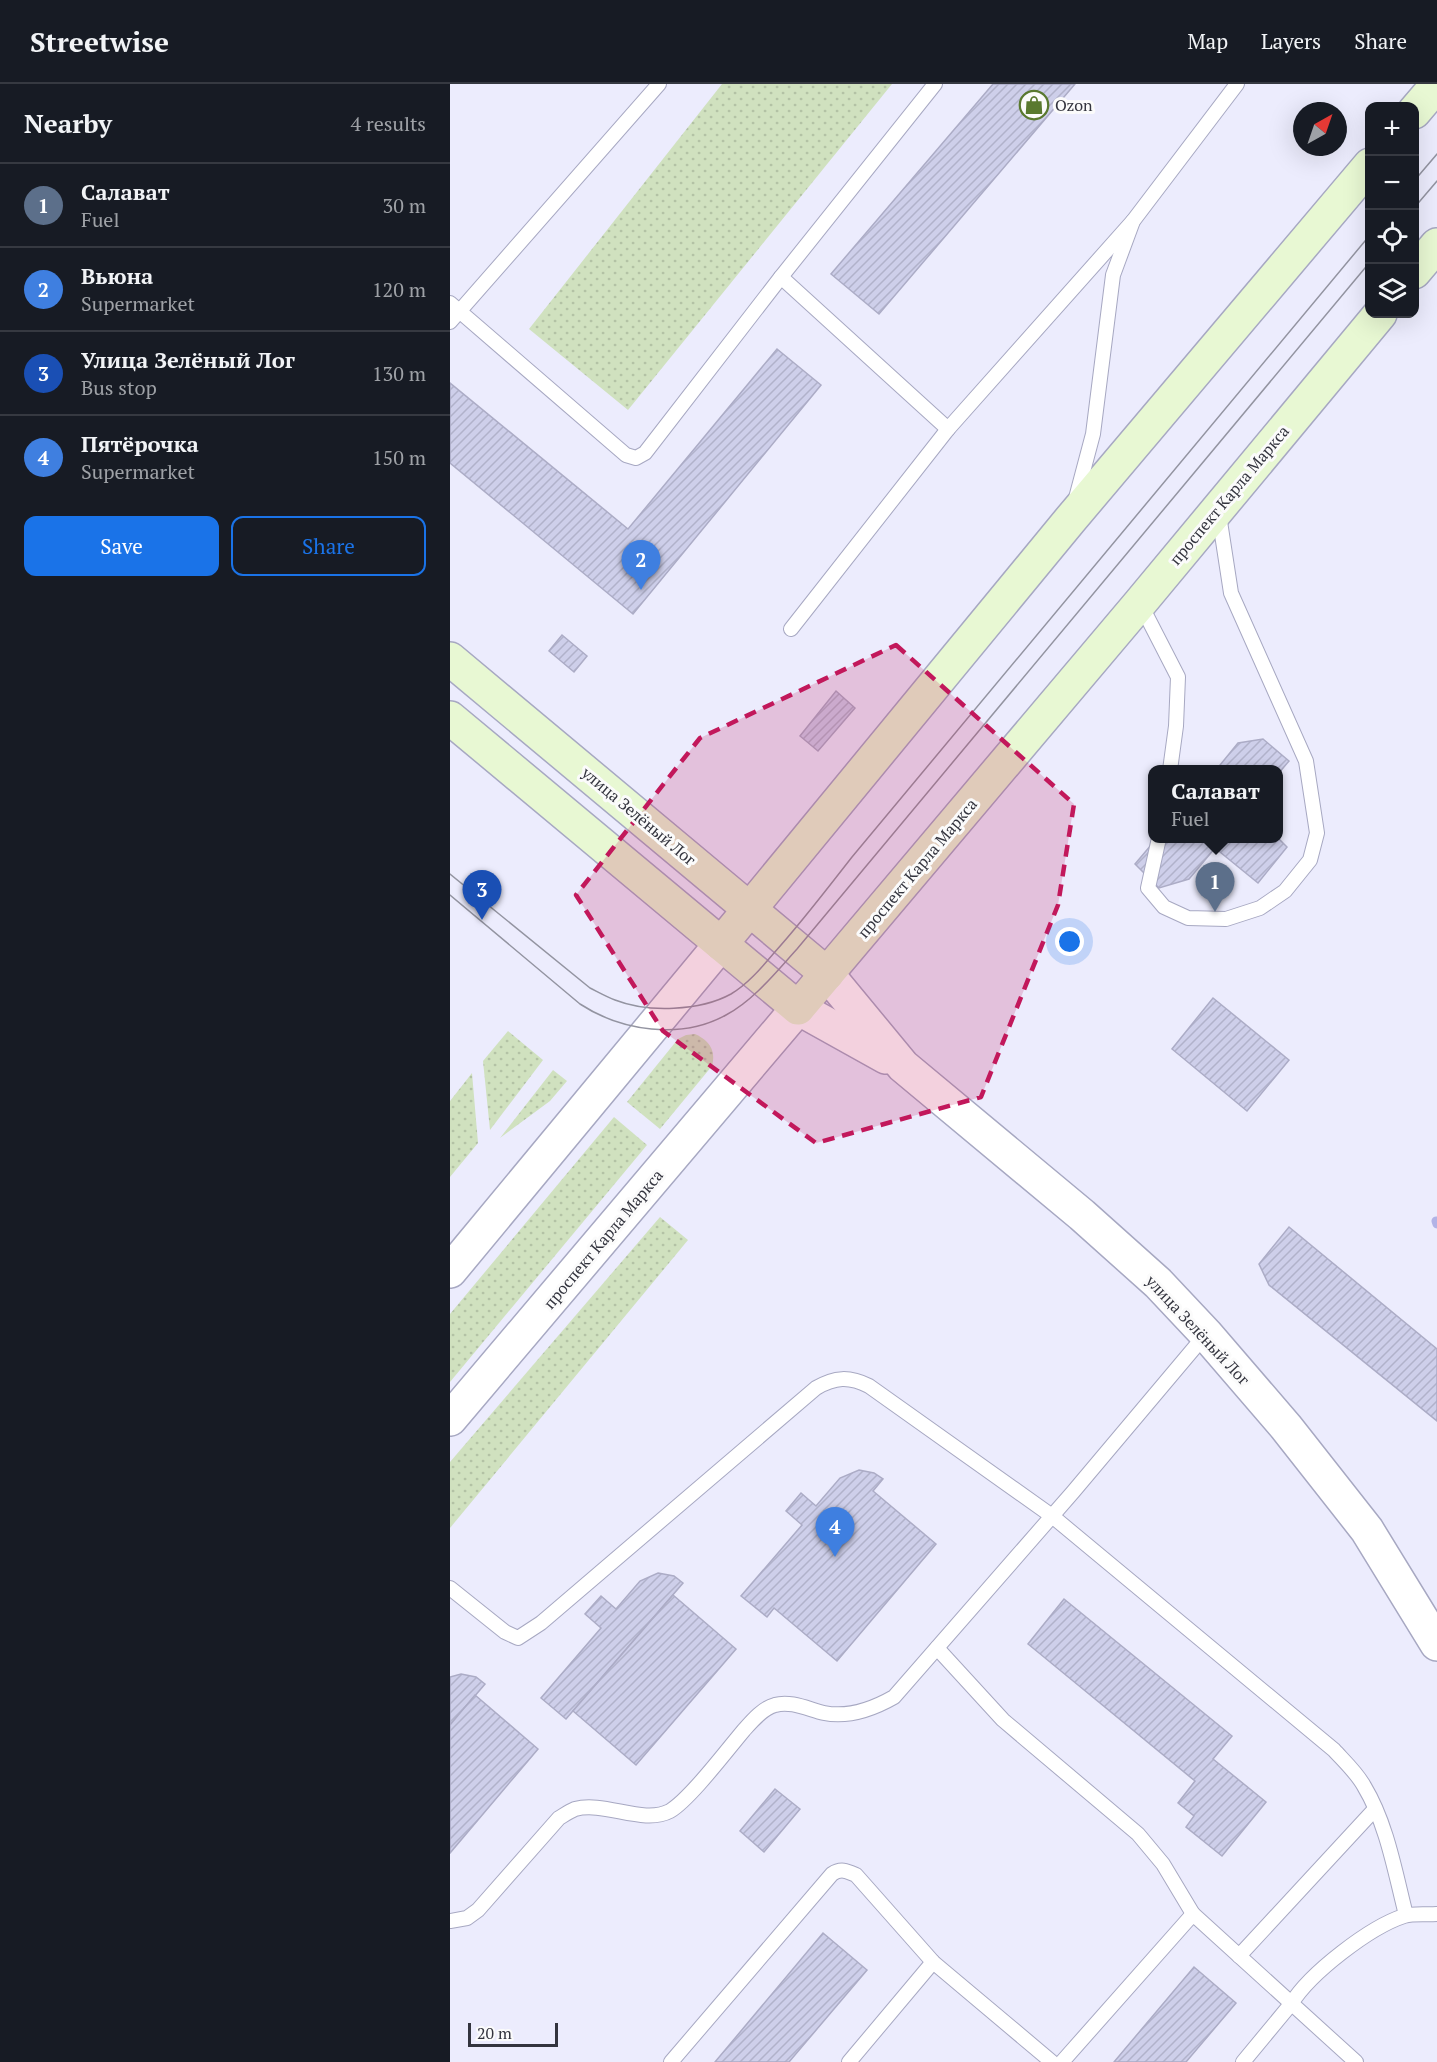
<!DOCTYPE html>
<html lang="en">
<head>
<meta charset="utf-8">
<style>
  body { margin:0; font-family:"PT Serif",serif; background:#20242c; color:#f1f3f6 }
  .controls { position:absolute; right:18px; top:18px; display:grid; overflow:hidden; border-radius:12px; box-shadow:0 6px 24px #0002 }
  .controls button { width:54px; height:54px; display:grid; place-items:center; padding:0; border:0; border-bottom:2px solid #363941; background:#171b24; color:#f1f3f6; font:30px sans-serif }
  .compass { position:absolute; left:843px; top:18px; width:54px; height:54px; border-radius:50%; background:#171b24; box-shadow:0 6px 24px #0002; rotate:40deg }
  .scale { position:absolute; left:18px; bottom:15px; width:90px; box-sizing:border-box; padding-left:6px; border:3px solid #33343e; border-top:0; font-size:16px; line-height:21px; white-space:nowrap; color:#33343e; -webkit-text-stroke:4px #fbfbfb; paint-order:stroke }
  .you { position:absolute; left:620px; top:858px; width:21px; height:21px; margin:-15px; border:4px solid #fff; border-radius:50%; background:#1a73e8; box-shadow:0 0 0 9px #1a73e833 }
  .badge { display:grid; place-items:center; width:39px; height:39px; border-radius:50%; background:#1a73e8; color:#fff; font-size:20px; font-weight:700 }
  .pin { position:absolute; translate:-50% -50px; filter:drop-shadow(0 2px 3px #0008) }
  .pin::after { content:''; position:absolute; top:32px; width:21px; height:18px; background:inherit; clip-path:polygon(0 0,100% 0,50% 100%) }
  .popup { position:absolute; left:698px; top:681px; width:135px; height:78px; box-sizing:border-box; display:grid; place-content:center; border-radius:12px; background:#171b24; filter:drop-shadow(0 2px 4px #0005); font-size:20px; white-space:nowrap; color:#9ea1a6 }
  .popup b { font-size:22px; color:#f1f3f6 }
  .popup::after { content:''; position:absolute; left:50%; top:100%; margin-left:-12px; border:12px solid transparent; border-top-color:#171b24 }
  .list { margin:0; padding:0; list-style:none }
  h2 { display:flex; justify-content:space-between; align-items:center; height:78px; margin:0; padding:0 24px; font-size:26px }
  h2 small { font-size:20px; font-weight:400; color:#9ea1a6 }
  .list li { display:grid; grid-template-columns:39px 1fr auto; gap:18px; align-items:center; box-sizing:border-box; height:84px; padding:0 24px; border-top:2px solid #363941 }
  .list b { display:block; font-size:22px; white-space:nowrap }
  .list p { margin:0; font-size:20px; white-space:nowrap; color:#9ea1a6 }
  .list em { font-size:20px; font-style:normal; color:#9ea1a6 }
  .actions { display:flex; gap:12px; padding:18px 24px }
  .actions a { flex:1; padding:14px 0; border:2px solid #1a73e8; border-radius:12px; text-align:center; font-size:21px; color:#1a73e8 }
  .actions .main { background:#1a73e8; color:#fff }
  .icon { flex:none; width:33px; height:33px; fill:none; stroke:currentColor; stroke-width:2; stroke-linecap:round; stroke-linejoin:round }
  .map { position:relative; flex:none; width:987px; height:1978px; overflow:hidden }
  header { display:flex; align-items:center; gap:36px; box-sizing:border-box; height:84px; padding:0 30px; background:#171b24; border-bottom:2px solid #363941 }
  header strong { font-size:28px }
  nav { display:flex; gap:33px; margin-inline-start:auto; font-size:21px }
  main { display:flex }
  aside { flex:1; background:#171b24 }
  .map>svg:first-child { display:block }
</style>
</head>
<body>
<header>
<strong>Streetwise</strong>
<nav><a>Map</a><a>Layers</a><a>Share</a></nav>
</header>
<main>
<aside>
<h2>Nearby<small>4 results</small></h2>
<ul class="list">
<li><span class="badge" style="background:#5c6f8a">1</span><div><b>Салават</b><p>Fuel</p></div><em>30 m</em></li>
<li><span class="badge" style="background:#3f7fe0">2</span><div><b>Вьюна</b><p>Supermarket</p></div><em>120 m</em></li>
<li><span class="badge" style="background:#1a4fb4">3</span><div><b>Улица Зелёный Лог</b><p>Bus stop</p></div><em>130 m</em></li>
<li><span class="badge" style="background:#3f7fe0">4</span><div><b>Пятёрочка</b><p>Supermarket</p></div><em>150 m</em></li>
</ul>
<div class="actions"><a class="main">Save</a><a>Share</a></div>
</aside>
<div class="map">
<svg width="987" height="1978" viewBox="0 0 987 1978">
  <defs>
    <pattern id="grass-dots" width="8" height="8" patternUnits="userSpaceOnUse" patternTransform="scale(1.5)"><rect width="8" height="8" fill="#d0e1bf"/><path d="M2 2h.1M6 6h.1" fill="none" stroke="#b3c2a5" stroke-width="1.8" stroke-linecap="round"/></pattern>
    <pattern id="building-hatch" width="6" height="6" patternUnits="userSpaceOnUse" patternTransform="scale(1.5)"><rect width="6" height="6" fill="#cecfea"/><path d="M-1 1l2-2M0 6l6-6M5 7l2-2" fill="none" stroke="#b1b2ca"/></pattern>
  </defs>
  <rect width="100%" height="100%" fill="#ececfd"/>
  <g fill="url(#grass-dots)">
    <polygon points="272,0 442,0 178,326 79,245"/>
    <polygon points="58,947 93,976 40,1046 33,977"/>
    <path d="M245,950C260,957 266,967 262,982L210,1045L177,1018L228,955L236,951Z"/>
    <polygon points="103,986 117,997 100,1017 50,1054"/>
    <polygon points="22,989 28,1059 0,1093 0,1017"/>
    <polygon points="164,1033 197,1061 0,1298 0,1230"/>
    <polygon points="210,1133 238,1156 0,1444 0,1378"/>
  </g>
  <g fill="none" stroke-linecap="round" stroke-linejoin="round">
    <polyline stroke="#b2b3e6" stroke-width="9" points="986,1137 987,1140"/>
  </g>
  <g fill="url(#building-hatch)" stroke="#acacc6" stroke-width="1.5">
    <polygon points="543,0 625,0 429,230 381,190"/>
    <polygon points="327,265 371,301 183,530 0,379 0,299 178,445"/>
    <polygon points="112,551 137,572 124,588 99,567"/>
    <polygon points="386,607 405,624 368,667 350,652"/>
    <polygon points="813,655 839,677 828,690 828,686 766,686 788,659"/>
    <polygon points="707,754 828,754 837,763 808,799 765,764 739,795 709,804 685,780"/>
    <polygon points="763,914 839,976 797,1027 722,965"/>
    <polygon points="839,1143 987,1265 987,1337 819,1201 809,1180"/>
    <polygon points="409,1386 424,1389 433,1395 423,1407 486,1460 387,1577 324,1524 317,1533 291,1512 352,1441 336,1427 351,1409 366,1422 390,1394"/>
    <polygon points="208,1489 224,1492 233,1499 116,1635 91,1614 151,1544 135,1530 151,1512 166,1525 190,1497"/>
    <polygon points="223,1511 286,1565 186,1681 123,1627"/>
    <polygon points="614,1515 782,1652 763,1675 816,1718 772,1772 736,1743 744,1732 728,1719 745,1697 578,1560"/>
    <polygon points="11,1590 26,1593 35,1600 0,1641 0,1593"/>
    <polygon points="25,1611 88,1665 0,1769 0,1641"/>
    <polygon points="325,1705 350,1725 314,1768 290,1747"/>
    <polygon points="373,1849 417,1886 339,1978 265,1978"/>
    <polygon points="744,1883 786,1919 736,1978 664,1978"/>
  </g>
  <g fill="none" stroke-linecap="round" stroke-linejoin="round">
    <g stroke="#a7a8c2" stroke-width="16">
      <g id="service">
        <polyline points="331,193 485,0"/>
        <polyline points="0,219 176,371 186,374 195,369 331,193 498,345 683,137"/>
        <polyline points="0,238 209,0"/>
        <polyline points="626,414 643,350 663,191 683,137 787,0"/>
        <polyline points="691,521 728,593 726,642 720,686"/>
        <polyline points="341,545 498,345"/>
        <polyline points="709,754 698,804 714,823 738,834 776,835 810,824 835,807 860,776 867,749 856,677 781,509 769,431"/>
        <path d="M0,1504L55,1548L68,1554L91,1539L366,1304C385,1293 399,1292 419,1302L602,1432L884,1666C894,1677 907,1689 914,1702C937,1740 945,1788 956,1831"/>
        <polyline points="487,1564 553,1636 688,1750 713,1780 743,1830"/>
        <path d="M0,1837L17,1834L28,1826L109,1734C114,1731 120,1727 125,1725C155,1717 193,1741 220,1727C240,1715 277,1666 294,1646C302,1637 313,1624 325,1621C341,1616 360,1626 374,1629C399,1634 423,1625 444,1613L623,1408L756,1250"/>
        <polyline points="789,1872 925,1725"/>
        <path d="M221,1978L382,1790C391,1784 397,1787 406,1791L483,1878L602,1978"/>
        <polyline points="399,1978 483,1878"/>
        <polyline points="612,1978 743,1830 906,1978"/>
        <path d="M793,1978L841,1920C860,1889 920,1843 954,1832C964,1829 977,1831 987,1830"/>
      </g>
    </g>
    <g stroke="#a7a8c2" stroke-width="36">
      <g id="tertiary">
        <polyline points="377,890 453,982 632,1131 708,1199 756,1250 836,1343 917,1446 987,1560"/>
        <polyline points="0,1187 271,860"/>
        <polyline points="0,1335 348,924 436,973"/>
      </g>
    </g>
    <g stroke="#a7a8c2" stroke-width="36">
      <g id="secondary">
        <polyline points="964,28 987,1"/>
        <polyline points="964,188 987,161"/>
        <polyline points="0,575 377,890"/>
        <polyline points="0,634 348,924 690,519 930,230"/>
        <polyline points="271,860 620,436 920,81"/>
      </g>
    </g>
    <use href="#service" stroke="#fff" stroke-width="14"/>
    <use href="#tertiary" stroke="#fff" stroke-width="33"/>
    <use href="#secondary" stroke="#e8f8d3" stroke-width="33"/>
    <g stroke="#9394a1" stroke-width="1.5">
      <polyline points="964,97 987,70"/>
      <polyline points="964,124 987,97"/>
      <path d="M0,790L140,904C148,908 157,913 165,916C198,929 250,927 281,910C298,900 312,883 324,869C352,838 377,805 402,773L920,151"/>
      <path d="M0,811L130,920C171,947 231,956 276,931C304,916 326,888 347,865L920,178"/>
    </g>
  </g>
  <path fill="#c2185b" fill-opacity="0.2" stroke="#c2185b" stroke-width="4.5" stroke-dasharray="12 8" stroke-linejoin="round" d="M446,561L624,720L608,821L531,1013L366,1059L213,947L126,811L250,654Z"/>
  <defs>
    <g id="shop-ring" transform="scale(1.5)"><circle r="9.5" fill="#fbfbfb" stroke="#59792f" stroke-width="1.5"/><path d="M-5-2.5h2.3a2.7 3.5 0 0 1 5.4 0H5L5.5 6h-11ZM-1.5-2.5h3a1.5 2.3 0 0 0-3 0Z" fill="#59792f"/></g>
  </defs>
  <g fill-rule="evenodd">
    <use href="#shop-ring" x="584" y="21"/>
  </g>
  <g text-anchor="middle" stroke-width="6" stroke-linejoin="round" paint-order="stroke">
    <g font-size="16" fill="#33343e" stroke="#fbfbfb" text-anchor="start">
      <text x="605" y="27">Ozon</text>
    </g>
    <g font-size="16" fill="#33343e" stroke="#fbfbfb">
      <text transform="translate(779 411) rotate(-50)" y="6">проспект Карла Маркса</text>
      <text transform="translate(189 732) rotate(40)" y="6">улица Зелёный Лог</text>
      <text transform="translate(467 784) rotate(-50)" y="6">проспект Карла Маркса</text>
      <text transform="translate(153 1155) rotate(-50)" y="6">проспект Карла Маркса</text>
      <text transform="translate(748 1246) rotate(47)" y="6">улица Зелёный Лог</text>
    </g>
  </g>
</svg>
<div class="controls">
<button>+</button>
<button>−</button>
<button><svg class="icon" aria-label="locate" viewBox="0 0 24 24"><circle cx="12" cy="12" r="6"/><path d="M12 2v4M12 18v4M2 12h4M18 12h4"/></svg></button>
<button><svg class="icon" aria-label="layers" viewBox="0 0 24 24"><path d="M12 4l9 5-9 5-9-5zM3 14l9 5 9-5"/></svg></button>
</div>
<svg class="compass" viewBox="-18 -18 36 36"><path d="M0-13l5 13h-10z" fill="#e53935"/><path d="M0 13l5-13h-10z" fill="#9ea1a6"/></svg>
<div class="scale">20 m</div>
<div class="you"></div>
<div class="pin badge" style="left:765px;top:828px;background:#5c6f8a">1</div>
<div class="popup"><b>Салават</b>Fuel</div>
<div class="pin badge" style="left:191px;top:506px;background:#3f7fe0">2</div>
<div class="pin badge" style="left:32px;top:836px;background:#1a4fb4">3</div>
<div class="pin badge" style="left:385px;top:1473px;background:#3f7fe0">4</div>
</div>
</main>
</body>
</html>
